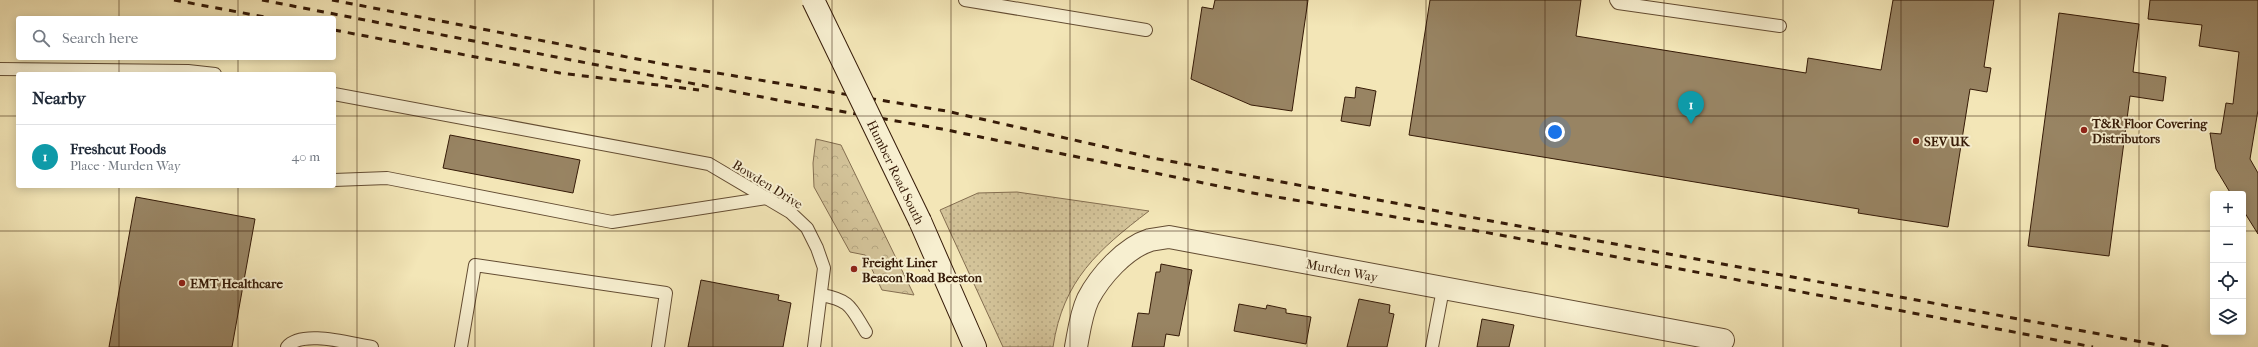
<!DOCTYPE html>
<html lang="en">
<head>
<meta charset="utf-8">
<style>
  body { margin:0; font-family:"IM FELL French Canon",serif; background:#f6f6f7; color:#1f2937 }
  .controls { position:absolute; right:12px; bottom:12px; display:grid; overflow:hidden; border-radius:4px; box-shadow:0 2px 10px #0003 }
  .controls button { width:36px; height:36px; display:grid; place-items:center; padding:0; border:0; border-bottom:1px solid #e0e1e3; background:#fff; color:#1f2937; font:20px sans-serif }
  .you { position:absolute; left:1555px; top:132px; width:14px; height:14px; margin:-10px; border:3px solid #fff; border-radius:50%; background:#1a73e8; box-shadow:0 0 0 6px #1a73e833 }
  .badge { display:grid; place-items:center; width:26px; height:26px; border-radius:50%; background:#db2777; color:#fff; font-size:13px; font-weight:700 }
  .pin { position:absolute; translate:-50% -33px; filter:drop-shadow(0 1px 2px #0008) }
  .pin::after { content:''; position:absolute; top:21px; width:14px; height:12px; background:inherit; clip-path:polygon(0 0,100% 0,50% 100%) }
  .list { margin:0; padding:0; list-style:none }
  h2 { display:flex; justify-content:space-between; align-items:center; height:52px; margin:0; padding:0 16px; font-size:17px }
  h2 small { font-size:13px; font-weight:400; color:#747a83 }
  .list li { display:grid; grid-template-columns:26px 1fr auto; gap:12px; align-items:center; box-sizing:border-box; height:64px; padding:0 16px; border-top:1px solid #e0e1e3 }
  .list b { display:block; font-size:15px; white-space:nowrap }
  .list p { margin:0; font-size:13px; white-space:nowrap; color:#747a83 }
  .list em { font-size:13px; font-style:normal; color:#747a83 }
  .icon { flex:none; width:22px; height:22px; fill:none; stroke:currentColor; stroke-width:2; stroke-linecap:round; stroke-linejoin:round }
  .map { position:relative; flex:none; width:2258px; height:347px; overflow:hidden }
  .search { position:absolute; background:#fff; box-shadow:0 2px 10px #0003; left:16px; top:16px; width:320px; height:44px; display:flex; align-items:center; gap:10px; box-sizing:border-box; padding:0 14px; border-radius:4px; color:#747a83; font-size:15px }
  .panel { position:absolute; background:#fff; box-shadow:0 2px 10px #0003; left:16px; top:72px; width:320px; height:116px; border-radius:4px }
  .map>svg:first-child { display:block }
</style>
</head>
<body>
<div class="map">
<svg width="2258" height="347" viewBox="0 0 2258 347">
  <defs>
    <pattern id="grass-dots" width="8" height="8" patternUnits="userSpaceOnUse"><rect width="8" height="8" fill="#d3c399"/><path d="M2 2h.1M6 6h.1" fill="none" stroke="#b6a782" stroke-width="1.8" stroke-linecap="round"/></pattern>
    <pattern id="forest-crowns" width="20" height="18" patternUnits="userSpaceOnUse"><rect width="20" height="18" fill="#d3c399"/><path d="M2 6a3 3 0 1 1 6 0M12 15a3 3 0 1 1 6 0" fill="none" stroke="#b6a782"/></pattern>
  </defs>
  <rect width="100%" height="100%" fill="#f3e6b7"/>
  <filter id="stains"><feTurbulence type="fractalNoise" baseFrequency=".005" numOctaves="4"/><feColorMatrix values="0 0 0 0 .2 0 0 0 0 .09 0 0 0 0 .02 0 0 0 .5 -.17"/></filter>
  <radialGradient id="worn" r=".72"><stop offset=".6" stop-color="#630" stop-opacity="0"/><stop offset="1" stop-color="#630" stop-opacity=".3"/></radialGradient>
  <path fill="url(#grass-dots)" stroke="#846e50" d="M1017,192L1149,211C1098,250 1063,280 1053,347H1003L940,210L978,193Z"/>
  <polygon fill="url(#forest-crowns)" stroke="#846e50" points="816,139 841,145 914,295 882,290 865,255 850,252 814,187 813,163"/>
  <g fill="#988463" stroke="#351a07">
    <polygon points="1215,0 1308,0 1292,111 1251,105 1191,79 1202,7 1213,9"/>
    <polygon points="1430,0 1581,0 1576,36 1806,73 1808,58 1881,70 1893,0 1994,0 1984,67 1991,68 1987,92 1970,89 1948,227 1858,213 1859,209 1409,135"/>
    <polygon points="2150,0 2258,0 2258,110 2250,159 2258,173 2258,234 2243,210 2243,194 2231,194 2216,169 2210,133 2221,134 2226,103 2233,104 2239,52 2199,46 2202,25 2148,19"/>
    <polygon points="2059,13 2139,24 2133,72 2166,77 2163,101 2130,96 2109,256 2028,246"/>
    <polygon points="1356,87 1376,91 1370,126 1341,121 1345,97 1355,98"/>
    <polygon points="450,135 580,160 573,193 443,168"/>
    <polygon points="136,197 255,219 232,347 109,347"/>
    <polygon points="1161,264 1192,270 1179,336 1166,334 1164,347 1132,347 1138,313 1149,314 1156,272 1160,272"/>
    <polygon points="701,280 779,295 778,300 791,303 783,347 688,347"/>
    <polygon points="1359,299 1390,305 1389,313 1394,314 1387,347 1347,347"/>
    <polygon points="1239,304 1266,309 1267,305 1286,309 1286,313 1311,317 1306,344 1234,331"/>
    <polygon points="1482,319 1514,325 1509,347 1477,347"/>
  </g>
  <g fill="none" stroke-linecap="round" stroke-linejoin="round">
    <g stroke="#644d33" stroke-width="14">
      <g id="lane">
        <polyline points="965,0 1146,30"/>
        <polyline points="1616,0 1618,3 1780,26"/>
        <polyline points="0,69 188,71 215,74"/>
        <polyline points="334,94 709,164 790,212 807,228 817,248 824,268 814,347"/>
        <polyline points="334,180 387,178 612,222 767,198"/>
        <path d="M821,295C851,300 851,308 866,332"/>
        <path d="M287,347C302,329 351,344 372,347"/>
        <polyline points="461,347 475,265 666,293 658,347"/>
        <polyline points="1432,347 1443,289"/>
      </g>
    </g>
    <g stroke="#644d33" stroke-width="24">
      <path id="street" d="M1076,347C1079,331 1081,314 1088,299C1100,276 1125,248 1150,240C1156,239 1163,238 1169,237L1723,340"/>
    </g>
    <g stroke="#351a07" stroke-width="24">
      <polyline id="secondary" points="920,221 975,347"/>
    </g>
    <use href="#lane" stroke="#f7efd0" stroke-width="12"/>
    <use href="#street" stroke="#f7efd0" stroke-width="22"/>
    <use href="#secondary" stroke="#f7efd0" stroke-width="22"/>
    <g stroke="#351a07" stroke-width="3" stroke-dasharray="7 7" stroke-linecap="butt">
      <polyline points="174,0 270,18"/>
      <polyline points="262,0 788,102 942,129 1247,192 1484,232 2093,347"/>
      <polyline points="332,0 663,64 946,111 1158,159 2169,347"/>
      <polyline points="334,30 560,73 699,90"/>
    </g>
    <g stroke="#351a07" stroke-width="24" stroke-linecap="butt">
      <polyline id="secondary-bridge" points="813,0 920,221"/>
    </g>
    <use href="#secondary-bridge" stroke="#f7efd0" stroke-width="22"/>
  </g>
  <path fill="none" stroke="#351a07" stroke-width="1" stroke-opacity="0.55" d="M119,0V18M238,0V18M357,0V347M475,0V347M594,0V347M713,0V347M832,0V347M951,0V347M1070,0V347M1188,0V347M1307,0V347M1426,0V347M1545,0V347M1664,0V347M1783,0V347M1901,0V347M2020,0V347M2139,0V347M119,58V74M238,58V74M0,116H18M334,116H2258M119,186V347M238,186V347M0,231H2213M2243,231H2258"/>
  <g fill="#8f2418" stroke="#f7efd0" stroke-width="1.5">
    <circle cx="2084" cy="130" r="4"/>
    <circle cx="1916" cy="141" r="4"/>
    <circle cx="854" cy="269" r="4"/>
    <circle cx="182" cy="283" r="4"/>
  </g>
  <g text-anchor="middle" stroke-width="4" stroke-linejoin="round" paint-order="stroke">
    <g font-size="13" font-weight="bold" fill="#351a07" stroke="#f7efd0" text-anchor="start">
      <text x="2092" y="128">T&amp;R Floor Covering<tspan x="2092" dy="15">Distributors</tspan></text>
      <text x="1924" y="146">SEV UK</text>
      <text x="862" y="267">Freight Liner<tspan x="862" dy="15">Beacon Road Beeston</tspan></text>
      <text x="190" y="288">EMT Healthcare</text>
    </g>
    <g font-size="13" fill="#351a07" stroke="#f7efd0">
      <text transform="translate(896 172) rotate(64)" y="5">Humber Road South</text>
      <text transform="translate(768 184) rotate(32)" y="5">Bowden Drive</text>
      <text transform="translate(1342 270) rotate(11)" y="5">Murden Way</text>
    </g>
  </g>
  <rect width="100%" height="100%" filter="url(#stains)"/>
  <rect width="100%" height="100%" fill="url(#worn)"/>
</svg>
<div class="controls">
<button>+</button>
<button>−</button>
<button><svg class="icon" aria-label="locate" viewBox="0 0 24 24"><circle cx="12" cy="12" r="6"/><path d="M12 2v4M12 18v4M2 12h4M18 12h4"/></svg></button>
<button><svg class="icon" aria-label="layers" viewBox="0 0 24 24"><path d="M12 4l9 5-9 5-9-5zM3 14l9 5 9-5"/></svg></button>
</div>
<div class="you"></div>
<div class="pin badge" style="left:1691px;top:124px;background:#0f9aa8">1</div>
<div class="search"><svg class="icon" aria-label="search" viewBox="0 0 24 24"><circle cx="10" cy="10" r="6"/><path d="M15 15l6 6"/></svg>Search here</div>
<section class="panel">
<h2>Nearby<small></small></h2>
<ul class="list">
<li><span class="badge" style="background:#0f9aa8">1</span><div><b>Freshcut Foods</b><p>Place · Murden Way</p></div><em>40 m</em></li>
</ul>
</section>
</div>
</body>
</html>
